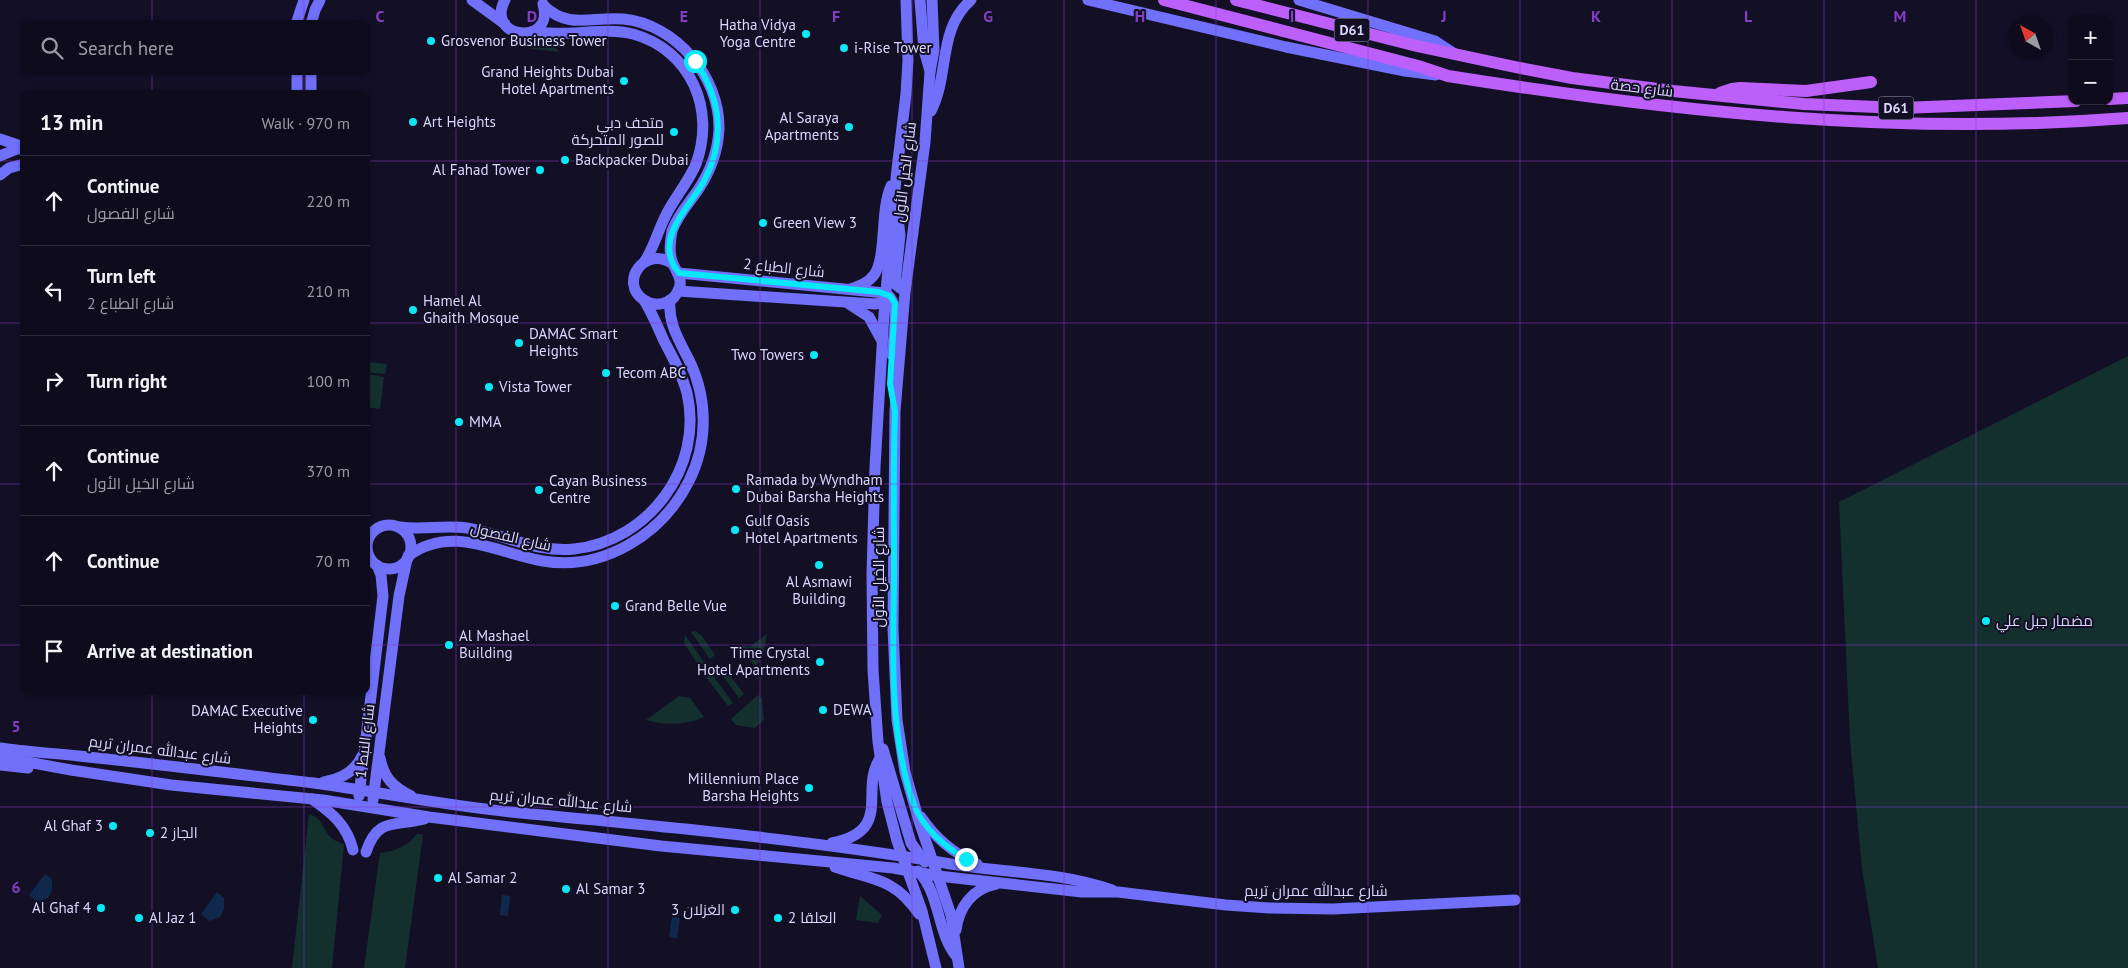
<!DOCTYPE html>
<html lang="en">
<head>
<meta charset="utf-8">
<style>
  body { margin:0; font-family:"PT Sans",Cairo,sans-serif; background:#1c1a29; color:#f1f3f6 }
  .controls { position:absolute; right:15px; top:15px; display:grid; overflow:hidden; border-radius:10px; box-shadow:0 1px 4px #0004 }
  .controls button { width:45px; height:45px; display:grid; place-items:center; padding:0; border:0; border-bottom:1px solid #2e2c3b; background:#0e0c1c; color:#f1f3f6; font:25px sans-serif }
  .compass { position:absolute; left:2008px; top:15px; width:45px; height:45px; border-radius:50%; background:#0e0c1c; box-shadow:0 1px 4px #0004; rotate:320deg }
  .stop { position:absolute; width:15px; height:15px; margin:-11px; border:4px solid #07e8f9; border-radius:50%; background:#fff }
  .stop.end { background:#07e8f9; border-color:#fff; box-shadow:0 1px 5px #0008 }
  .list { margin:0; padding:0; list-style:none }
  h2 { display:flex; justify-content:space-between; align-items:center; height:65px; margin:0; padding:0 20px; font-size:21px }
  h2 small { font-size:16px; font-weight:400; color:#9b9ba3 }
  .list li { display:grid; grid-template-columns:32px 1fr auto; gap:15px; align-items:center; box-sizing:border-box; height:90px; padding:0 20px; border-top:1px solid #2e2c3b }
  .list b { display:block; font-size:19px; white-space:nowrap }
  .list p { margin:0; font-size:16px; white-space:nowrap; color:#9b9ba3 }
  .list em { font-size:16px; font-style:normal; color:#9b9ba3 }
  .icon { flex:none; width:28px; height:28px; fill:none; stroke:currentColor; stroke-width:2; stroke-linecap:round; stroke-linejoin:round }
  .map { position:relative; flex:none; width:2128px; height:968px; overflow:hidden }
  .search { position:absolute; background:#0e0c1c; box-shadow:0 1px 4px #0004; left:20px; top:20px; width:350px; height:55px; display:flex; align-items:center; gap:12px; box-sizing:border-box; padding:0 18px; border-radius:10px; color:#9b9ba3; font-size:19px }
  .panel { position:absolute; background:#0e0c1c; box-shadow:0 1px 4px #0004; left:20px; top:90px; width:350px; height:605px; border-radius:10px }
  .map>svg:first-child { display:block }
</style>
</head>
<body>
<div class="map">
<svg width="2128" height="968" viewBox="0 0 2128 968">
  <rect width="100%" height="100%" fill="#131026"/>
  <g fill="#13302e">
    <polygon points="541,42 552,43 559,52 532,49 526,46"/>
    <polygon points="2128,356 2128,968 1878,968 1862,869 1850,739 1839,502"/>
    <polygon points="368,362 387,364 385,374 366,372"/>
    <polygon points="367,374 384,377 380,409 366,407"/>
    <polygon points="695,631 702,636 715,655 710,659 691,632"/>
    <path d="M767,634C765,644 763,660 755,666L738,646L740,645L749,647Z"/>
    <polygon points="685,635 704,662 699,666 684,643"/>
    <polygon points="722,665 744,694 739,698 717,668"/>
    <polygon points="711,673 733,703 728,706 706,677"/>
    <polygon points="758,695 762,699 764,720 755,728 736,725 731,719"/>
    <path d="M679,696L690,698L704,717C685,725 666,726 646,720Z"/>
    <path d="M309,814C329,820 319,837 344,844L332,968H292Z"/>
    <path d="M417,834H423L405,968H364L380,853C396,851 408,846 417,834Z"/>
    <polygon points="860,896 882,915 878,923 856,920"/>
  </g>
  <g fill="#10284b">
    <polygon points="45,874 52,879 52,890 48,898 37,902 29,895"/>
    <polygon points="217,892 224,898 224,909 220,917 209,921 201,914"/>
    <polygon points="502,895 510,896 508,916 500,915"/>
    <polygon points="672,917 680,918 677,938 669,937"/>
  </g>
  <g fill="none" stroke-linecap="round" stroke-linejoin="round">
    <g stroke="#7070fb" stroke-width="11">
      <polyline points="472,0 505,24"/>
      <path d="M505,0C484,39 555,47 543,4"/>
      <polyline points="906,0 908,60 906,94 896,178 884,314 875,467 872,575 873,670 878,742 887,802 897,841 922,911 936,968"/>
      <polyline points="920,0 924,50 930,71"/>
      <polyline points="932,0 934,50 930,72 925,142 905,292 895,411 893,628 897,720 905,772 919,821 951,915 959,968"/>
      <polyline points="1088,0 1286,47 1405,71 1436,75"/>
      <polyline points="1299,0 1435,41 1455,54"/>
      <path d="M544,6C569,30 593,16 623,19C676,24 720,77 719,129C718,151 710,172 698,190C689,203 677,216 672,231C670,241 669,252 672,261C676,273 685,280 677,293C671,304 655,308 644,300C618,283 645,244 673,264"/>
      <polyline points="296,24 304,0"/>
      <polyline points="311,24 315,10 320,0"/>
      <path d="M531,32C545,33 559,34 573,33C593,32 614,29 633,34C691,50 716,110 696,164C688,183 674,198 665,217C658,231 654,247 645,261"/>
      <polyline points="297,94 297,71"/>
      <polyline points="311,94 311,71"/>
      <path d="M931,111C950,74 937,30 971,0"/>
      <polyline points="0,139 24,147"/>
      <polyline points="0,156 17,149 24,149"/>
      <polyline points="0,175 9,168 24,164"/>
      <polyline points="898,218 900,235 895,284 900,288 906,284"/>
      <path d="M679,273L885,293C902,302 893,338 892,355"/>
      <path d="M851,289C859,286 868,283 874,275C887,257 880,210 891,186"/>
      <polyline points="678,291 875,304 891,301"/>
      <polyline points="849,304 869,317 881,339"/>
      <circle cx="389" cy="547" r="22"/>
      <path d="M399,527C422,530 444,525 467,528C503,534 537,553 574,549C649,541 704,467 687,393C682,374 673,358 664,341C658,327 652,313 644,300"/>
      <path d="M408,556C452,524 496,553 543,561C603,571 662,535 689,481C708,443 708,399 689,360C679,340 668,324 670,300"/>
      <path d="M0,748C26,752 52,753 79,756C157,764 235,774 314,783C386,793 458,808 531,814C670,827 808,840 945,863C1001,873 1058,871 1112,890"/>
      <polyline points="883,749 911,843 925,862"/>
      <polyline points="0,757 71,770 171,785 323,800 429,817 661,846 893,868 938,876 1082,892 1118,892 1226,905 1269,908 1333,909 1515,900"/>
      <path d="M380,758C384,778 393,787 411,796"/>
      <polyline points="0,765 28,768"/>
      <path d="M324,782C341,779 355,772 362,756"/>
      <polyline points="359,796 383,596 381,575 377,565"/>
      <path d="M312,799C332,813 347,825 353,850"/>
      <polyline points="373,800 399,596 407,559"/>
      <path d="M921,817C936,839 953,853 977,864"/>
      <path d="M832,843C893,831 860,791 879,760"/>
      <path d="M366,852C378,816 396,827 424,819"/>
      <path d="M835,867C872,880 894,877 919,914"/>
      <path d="M918,871C941,894 936,932 957,957"/>
      <path d="M956,930C959,907 972,889 996,884"/>
    </g>
    <g stroke="#bd60fb" stroke-width="12">
      <path d="M1164,0L1418,66L1448,76C1675,112 1898,136 2128,118"/>
      <polyline points="1236,0 1417,46 1515,67 1572,78 1673,91 1804,104 1902,108 2076,101"/>
      <polyline points="1720,93 1732,89 1740,88 1806,91 1871,82"/>
      <polyline points="2109,99 2128,98"/>
    </g>
  </g>
  <g fill="none" stroke-linecap="round" stroke-linejoin="round">
    <path stroke="#07e8f9" stroke-width="6" d="M695,61C721,98 726,140 704,181C692,204 658,233 673,264C674,267 677,270 679,273L879,292L890,296L895,303L890,384L895,411C893,468 894,525 894,582C893,655 889,735 914,805C923,828 945,847 966,859"/>
  </g>
  <path fill="none" stroke="#843dc5" stroke-width="1" stroke-opacity="0.55" d="M152,0V24M304,0V24M456,0V968M608,0V968M760,0V968M912,0V968M1064,0V968M1216,0V968M1368,0V968M1520,0V968M1672,0V968M1824,0V968M1976,0V968M152,71V94M304,71V94M0,161H24M366,161H2128M0,323H24M366,323H2128M0,484H24M366,484H2128M0,645H24M366,645H2128M152,691V968M304,691V968M0,807H2128"/>
  <g fill="#07e8f9" stroke="#131026" stroke-width="2">
    <circle cx="806" cy="34" r="5"/>
    <circle cx="431" cy="41" r="5"/>
    <circle cx="844" cy="48" r="5"/>
    <circle cx="624" cy="81" r="5"/>
    <circle cx="413" cy="122" r="5"/>
    <circle cx="849" cy="127" r="5"/>
    <circle cx="674" cy="132" r="5"/>
    <circle cx="565" cy="160" r="5"/>
    <circle cx="540" cy="170" r="5"/>
    <circle cx="763" cy="223" r="5"/>
    <circle cx="413" cy="310" r="5"/>
    <circle cx="519" cy="343" r="5"/>
    <circle cx="814" cy="355" r="5"/>
    <circle cx="606" cy="373" r="5"/>
    <circle cx="489" cy="387" r="5"/>
    <circle cx="459" cy="422" r="5"/>
    <circle cx="736" cy="489" r="5"/>
    <circle cx="539" cy="490" r="5"/>
    <circle cx="735" cy="530" r="5"/>
    <circle cx="819" cy="565" r="5"/>
    <circle cx="615" cy="606" r="5"/>
    <circle cx="1986" cy="621" r="5"/>
    <circle cx="449" cy="645" r="5"/>
    <circle cx="820" cy="662" r="5"/>
    <circle cx="823" cy="710" r="5"/>
    <circle cx="313" cy="720" r="5"/>
    <circle cx="809" cy="788" r="5"/>
    <circle cx="113" cy="826" r="5"/>
    <circle cx="150" cy="833" r="5"/>
    <circle cx="438" cy="878" r="5"/>
    <circle cx="566" cy="889" r="5"/>
    <circle cx="101" cy="908" r="5"/>
    <circle cx="735" cy="910" r="5"/>
    <circle cx="139" cy="918" r="5"/>
    <circle cx="778" cy="918" r="5"/>
  </g>
  <g text-anchor="middle" stroke-width="4" stroke-linejoin="round" paint-order="stroke">
    <g fill="#131026" stroke="#9e9bbd" stroke-width="1">
      <rect x="1334.5" y="18.5" width="35" height="23" rx="4"/>
      <rect x="1878.5" y="96.5" width="35" height="23" rx="4"/>
    </g>
    <g font-size="14" font-weight="bold" fill="#dad6fe">
      <text x="1352" y="35">D61</text>
      <text x="1896" y="113">D61</text>
    </g>
    <g font-size="15" fill="#dad6fe" stroke="#131026" text-anchor="start">
      <text x="796" y="30" text-anchor="end">Hatha Vidya<tspan x="796" dy="17">Yoga Centre</tspan></text>
      <text x="441" y="46">Grosvenor Business Tower</text>
      <text x="854" y="53">i-Rise Tower</text>
      <text x="614" y="77" text-anchor="end">Grand Heights Dubai<tspan x="614" dy="17">Hotel Apartments</tspan></text>
      <text x="839" y="123" text-anchor="end">Al Saraya<tspan x="839" dy="17">Apartments</tspan></text>
      <text x="423" y="127">Art Heights</text>
      <text x="664" y="128" text-anchor="end">متحف دبي<tspan x="664" dy="17">للصور المتحركة</tspan></text>
      <text x="575" y="165">Backpacker Dubai</text>
      <text x="530" y="175" text-anchor="end">Al Fahad Tower</text>
      <text x="773" y="228">Green View 3</text>
      <text x="423" y="306">Hamel Al<tspan x="423" dy="17">Ghaith Mosque</tspan></text>
      <text x="529" y="339">DAMAC Smart<tspan x="529" dy="17">Heights</tspan></text>
      <text x="804" y="360" text-anchor="end">Two Towers</text>
      <text x="616" y="378">Tecom ABC</text>
      <text x="499" y="392">Vista Tower</text>
      <text x="469" y="427">MMA</text>
      <text x="746" y="485">Ramada by Wyndham<tspan x="746" dy="17">Dubai Barsha Heights</tspan></text>
      <text x="549" y="486">Cayan Business<tspan x="549" dy="17">Centre</tspan></text>
      <text x="745" y="526">Gulf Oasis<tspan x="745" dy="17">Hotel Apartments</tspan></text>
      <text x="819" y="587" text-anchor="middle">Al Asmawi<tspan x="819" dy="17">Building</tspan></text>
      <text x="625" y="611">Grand Belle Vue</text>
      <text x="1996" y="626">مضمار جبل علي</text>
      <text x="459" y="641">Al Mashael<tspan x="459" dy="17">Building</tspan></text>
      <text x="810" y="658" text-anchor="end">Time Crystal<tspan x="810" dy="17">Hotel Apartments</tspan></text>
      <text x="833" y="715">DEWA</text>
      <text x="303" y="716" text-anchor="end">DAMAC Executive<tspan x="303" dy="17">Heights</tspan></text>
      <text x="799" y="784" text-anchor="end">Millennium Place<tspan x="799" dy="17">Barsha Heights</tspan></text>
      <text x="103" y="831" text-anchor="end">Al Ghaf 3</text>
      <text x="160" y="838">الجاز 2</text>
      <text x="448" y="883">Al Samar 2</text>
      <text x="576" y="894">Al Samar 3</text>
      <text x="91" y="913" text-anchor="end">Al Ghaf 4</text>
      <text x="725" y="915" text-anchor="end">الغزلان 3</text>
      <text x="149" y="923">Al Jaz 1</text>
      <text x="788" y="923">العلقا 2</text>
    </g>
    <g font-size="15" fill="#dad6fe" stroke="#131026">
      <text transform="translate(1642 88) rotate(7)" y="5">شارع حصة</text>
      <text transform="translate(905 172) rotate(-83)" y="5">شارع الخيل الأول</text>
      <text transform="translate(784 268) rotate(6)" y="5">شارع الطباع 2</text>
      <text transform="translate(511 537) rotate(13)" y="5">شارع الفصول</text>
      <text transform="translate(879 577) rotate(-90)" y="5">شارع الخيل الأول</text>
      <text transform="translate(365 741) rotate(-83)" y="5">شارع النبط 1</text>
      <text transform="translate(160 750) rotate(7)" y="5">شارع عبدالله عمران تريم</text>
      <text transform="translate(561 801) rotate(5)" y="5">شارع عبدالله عمران تريم</text>
      <text x="1316" y="896">شارع عبدالله عمران تريم</text>
    </g>
  </g>
  <g font-size="16" text-anchor="middle" font-weight="bold" fill="#843dc5" stroke="#131026" stroke-width="4" stroke-linejoin="round" paint-order="stroke">
    <text x="380" y="22">C</text>
    <text x="532" y="22">D</text>
    <text x="684" y="22">E</text>
    <text x="836" y="22">F</text>
    <text x="988" y="22">G</text>
    <text x="1140" y="22">H</text>
    <text x="1292" y="22">I</text>
    <text x="1444" y="22">J</text>
    <text x="1596" y="22">K</text>
    <text x="1748" y="22">L</text>
    <text x="1900" y="22">M</text>
    <text x="16" y="732">5</text>
    <text x="16" y="893">6</text>
  </g>
</svg>
<div class="controls">
<button>+</button>
<button>−</button>
</div>
<svg class="compass" viewBox="-18 -18 36 36"><path d="M0-13l5 13h-10z" fill="#e53935"/><path d="M0 13l5-13h-10z" fill="#9b9ba3"/></svg>
<div class="stop" style="left:695px;top:61px"></div>
<div class="stop end" style="left:966px;top:859px"></div>
<div class="search"><svg class="icon" aria-label="search" viewBox="0 0 24 24"><circle cx="10" cy="10" r="6"/><path d="M15 15l6 6"/></svg>Search here</div>
<section class="panel">
<h2>13 min<small>Walk · 970 m</small></h2>
<ul class="list">
<li><svg class="icon" aria-label="ahead" viewBox="0 0 24 24"><path d="M12 20V5M6 11l6-6 6 6"/></svg><div><b>Continue</b><p>شارع الفصول</p></div><em>220 m</em></li>
<li><svg class="icon" aria-label="left" viewBox="0 0 24 24"><path d="M17 20v-9H6M10 6l-5 5 5 5"/></svg><div><b>Turn left</b><p>شارع الطباع 2</p></div><em>210 m</em></li>
<li><svg class="icon" aria-label="right" viewBox="0 0 24 24"><path d="M7 20v-9h11M14 6l5 5-5 5"/></svg><div><b>Turn right</b></div><em>100 m</em></li>
<li><svg class="icon" aria-label="ahead" viewBox="0 0 24 24"><path d="M12 20V5M6 11l6-6 6 6"/></svg><div><b>Continue</b><p>شارع الخيل الأول</p></div><em>370 m</em></li>
<li><svg class="icon" aria-label="ahead" viewBox="0 0 24 24"><path d="M12 20V5M6 11l6-6 6 6"/></svg><div><b>Continue</b></div><em>70 m</em></li>
<li><svg class="icon" aria-label="arrive" viewBox="0 0 24 24"><path d="M6 21V4h12l-3 4 3 4H6"/></svg><div><b>Arrive at destination</b></div></li>
</ul>
</section>
</div>
</body>
</html>
